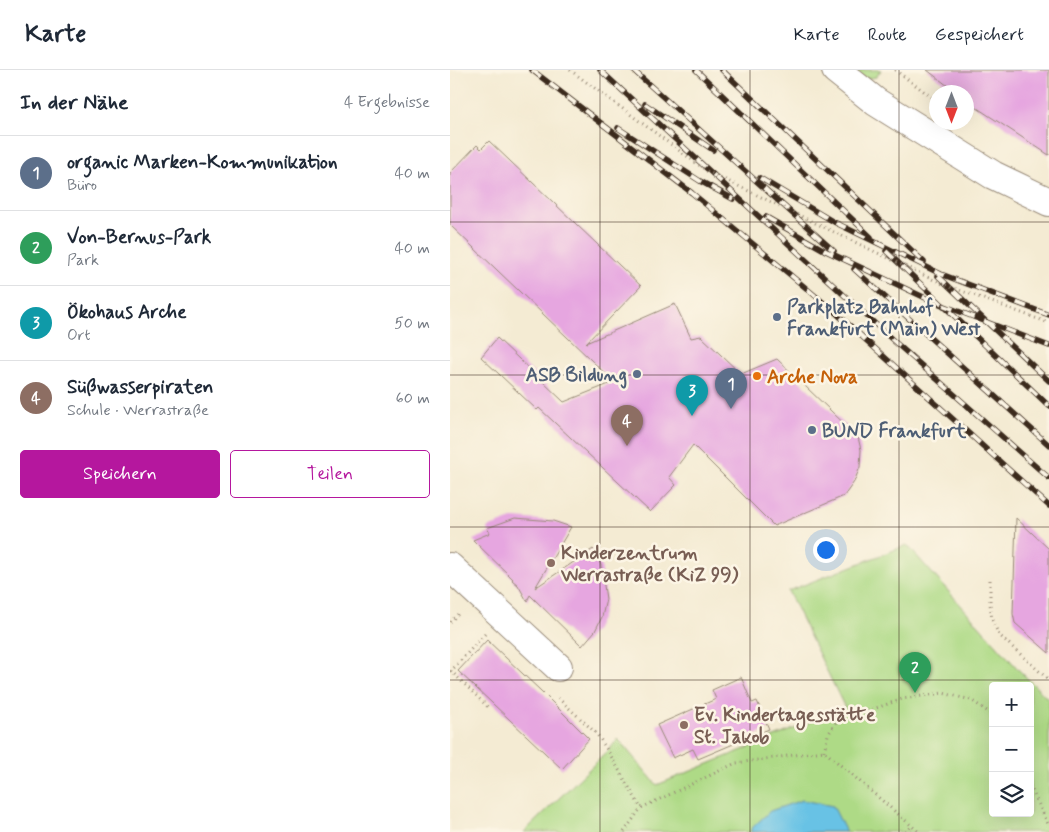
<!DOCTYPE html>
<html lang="de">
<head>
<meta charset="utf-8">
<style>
  body { margin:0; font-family:Mynerve,sans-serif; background:#f2f2f3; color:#1f2937 }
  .controls { position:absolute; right:15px; bottom:15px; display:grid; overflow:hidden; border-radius:5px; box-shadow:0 5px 20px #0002 }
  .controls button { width:45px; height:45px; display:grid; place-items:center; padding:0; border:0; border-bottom:1px solid #e0e1e3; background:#fff; color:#1f2937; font:25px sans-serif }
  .compass { position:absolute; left:479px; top:15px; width:45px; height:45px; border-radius:50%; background:#fff; box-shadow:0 5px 20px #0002; rotate:180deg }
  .you { position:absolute; left:375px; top:479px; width:18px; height:18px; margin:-12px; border:4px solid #fff; border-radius:50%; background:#1a73e8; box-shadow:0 0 0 8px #1a73e833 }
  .badge { display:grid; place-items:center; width:32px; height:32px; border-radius:50%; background:#b5179e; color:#fff; font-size:16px; font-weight:700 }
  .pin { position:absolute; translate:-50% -41px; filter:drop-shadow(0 1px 2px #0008) }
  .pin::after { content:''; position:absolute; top:26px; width:18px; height:15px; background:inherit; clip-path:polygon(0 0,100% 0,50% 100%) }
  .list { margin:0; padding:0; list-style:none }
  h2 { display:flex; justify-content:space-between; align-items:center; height:65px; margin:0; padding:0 20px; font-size:21px }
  h2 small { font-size:16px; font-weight:400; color:#747a83 }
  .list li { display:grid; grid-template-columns:32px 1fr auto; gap:15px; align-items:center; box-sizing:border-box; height:75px; padding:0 20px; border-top:1px solid #e0e1e3 }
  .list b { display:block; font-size:19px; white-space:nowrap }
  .list p { margin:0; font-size:16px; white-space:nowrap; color:#747a83 }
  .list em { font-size:16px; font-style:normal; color:#747a83 }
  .actions { display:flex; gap:10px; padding:15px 20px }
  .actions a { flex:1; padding:11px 0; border:1px solid #b5179e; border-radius:5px; text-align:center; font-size:18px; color:#b5179e }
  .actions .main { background:#b5179e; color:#fff }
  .icon { flex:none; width:28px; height:28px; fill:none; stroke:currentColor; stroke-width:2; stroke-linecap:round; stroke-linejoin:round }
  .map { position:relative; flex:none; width:599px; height:762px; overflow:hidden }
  header { display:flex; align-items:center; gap:30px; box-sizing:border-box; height:70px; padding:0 25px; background:#fff; border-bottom:1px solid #e0e1e3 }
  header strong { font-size:24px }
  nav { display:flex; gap:28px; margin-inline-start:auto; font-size:18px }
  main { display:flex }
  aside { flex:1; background:#fff }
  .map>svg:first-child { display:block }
</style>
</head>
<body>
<header>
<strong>Karte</strong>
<nav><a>Karte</a><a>Route</a><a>Gespeichert</a></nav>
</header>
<main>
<aside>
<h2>In der Nähe<small>4 Ergebnisse</small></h2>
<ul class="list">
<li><span class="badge" style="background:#5c6f8a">1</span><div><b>organic Marken-Kommunikation</b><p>Büro</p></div><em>40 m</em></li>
<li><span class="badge" style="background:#2e9e5b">2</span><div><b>Von-Bernus-Park</b><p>Park</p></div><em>40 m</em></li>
<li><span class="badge" style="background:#0f9aa8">3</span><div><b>Ökohaus Arche</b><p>Ort</p></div><em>50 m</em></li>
<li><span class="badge" style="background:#8d6e63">4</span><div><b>Süßwasserpiraten</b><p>Schule · Werrastraße</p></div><em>60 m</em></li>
</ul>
<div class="actions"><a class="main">Speichern</a><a>Teilen</a></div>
</aside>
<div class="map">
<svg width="599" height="762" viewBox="0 0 599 762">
  <rect width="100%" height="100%" fill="#fcf5e5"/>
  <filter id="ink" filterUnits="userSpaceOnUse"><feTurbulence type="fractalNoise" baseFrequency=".02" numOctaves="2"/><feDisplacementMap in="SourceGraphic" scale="10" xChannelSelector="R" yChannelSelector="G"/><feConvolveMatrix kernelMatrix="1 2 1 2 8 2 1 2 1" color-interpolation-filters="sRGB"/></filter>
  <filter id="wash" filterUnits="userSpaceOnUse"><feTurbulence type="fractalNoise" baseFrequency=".0096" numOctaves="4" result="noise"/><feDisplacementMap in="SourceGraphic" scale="20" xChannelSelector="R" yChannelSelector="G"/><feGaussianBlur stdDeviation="1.12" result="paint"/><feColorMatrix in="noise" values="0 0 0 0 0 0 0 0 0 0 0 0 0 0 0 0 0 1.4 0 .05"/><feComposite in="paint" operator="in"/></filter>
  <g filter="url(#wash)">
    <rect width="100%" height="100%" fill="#f4ebd3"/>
    <g fill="#aeda86" stroke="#748252" fill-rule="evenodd">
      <polygon points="405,0 431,0 426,7 416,9"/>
      <path d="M457,475L568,599L599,630V762H74L158,681L168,669L207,715L395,638L338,521ZM543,616H580V743H543Z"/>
    </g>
    <polygon fill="#68c2e5" stroke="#527682" points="352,730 383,736 396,762 301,762 301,759 320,741"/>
    <g id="blocks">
      <g fill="#e6a6e0">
        <polygon points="477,0 599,0 599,85 521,34 516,30 516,22 506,22"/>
        <polygon points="39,71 191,216 136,273 225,234 241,268 251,266 291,304 327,289 408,367 411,380 410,397 404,412 394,426 324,456 243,375 219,407 226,415 200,442 89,338 87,340 31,287 47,268 114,332 164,312 0,155 0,103 27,75 31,79"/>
        <polygon points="65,448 103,451 121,457 85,518 143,479 151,495 156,529 152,547 145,561 132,576 80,525 77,531 68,515 62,510 63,509 23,470 40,463 37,458"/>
        <polygon points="566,448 599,479 599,583 565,553 563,544"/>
        <polygon points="37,570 91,621 139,669 112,699 8,601"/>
        <polygon points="291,607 302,633 307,631 319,659 248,689 243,679 223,688 207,655 266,629 262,620"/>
      </g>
    </g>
  </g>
  <g filter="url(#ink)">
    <use href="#blocks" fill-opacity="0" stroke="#988a78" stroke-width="1"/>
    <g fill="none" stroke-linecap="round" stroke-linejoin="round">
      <g stroke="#988a78" stroke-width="30">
        <g id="minor">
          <polyline points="386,0 426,32 543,105 599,132"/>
          <polyline points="0,497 108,597"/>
        </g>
      </g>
      <g stroke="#988a78" stroke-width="3" stroke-dasharray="1 4" stroke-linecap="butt">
        <polyline points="445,0 487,31"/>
        <polyline points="540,510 540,534 542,550 549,565 599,610"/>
        <polyline points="0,552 10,542"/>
        <polyline points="35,564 1,601 40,639"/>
        <polyline points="108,628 146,663 158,681 191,738 286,693 374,681 469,762"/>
        <polyline points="374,681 378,665 386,652 452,629 493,623 521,630 543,645"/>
        <polyline points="580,716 599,756"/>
        <polyline points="174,762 191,738"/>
        <polyline points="456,762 462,756"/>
      </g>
      <use href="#minor" stroke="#fff" stroke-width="28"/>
      <g stroke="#3b2a1e" stroke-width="5.5">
        <g id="rail">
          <polyline points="82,0 242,123 386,243 599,436"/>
          <polyline points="150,0 446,273 599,408"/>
          <polyline points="183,0 384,181"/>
          <polyline points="246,0 421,167"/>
          <polyline points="272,0 474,192"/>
          <polyline points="195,34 263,80"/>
          <polyline points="168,58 250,111 283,129"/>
          <polyline points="310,108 384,152 491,204 599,245"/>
          <polyline points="316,147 376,181 482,231 599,276"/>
          <polyline points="436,181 599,336"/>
          <polyline points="404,199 599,375"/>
          <polyline points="488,206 599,311"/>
        </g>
      </g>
      <use href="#rail" stroke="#fcf5e5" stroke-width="4" stroke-dasharray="11" stroke-linecap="butt"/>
      <polyline stroke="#988a78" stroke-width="3" stroke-dasharray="1 4" stroke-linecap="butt" points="120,0 257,101 490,213 599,253"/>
    </g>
  </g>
  <path fill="none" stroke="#3b2a1e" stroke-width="1" stroke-opacity="0.55" d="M150,0V762M300,0V762M449,0V762M0,152H599M0,305H599M0,457H599M0,610H599"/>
  <g fill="#5c6f8a" stroke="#fcf5e5" stroke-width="2">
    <circle cx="327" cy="247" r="5"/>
    <circle cx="187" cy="304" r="5"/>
    <circle cx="362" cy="360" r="5"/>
  </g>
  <circle fill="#e8710a" stroke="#fcf5e5" stroke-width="2" cx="307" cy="306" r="5"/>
  <g fill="#8d6e63" stroke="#fcf5e5" stroke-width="2">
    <circle cx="101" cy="493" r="5"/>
    <circle cx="234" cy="655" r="5"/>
  </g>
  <g text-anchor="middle" stroke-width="5" stroke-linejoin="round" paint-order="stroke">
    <g font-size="19" font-weight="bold" fill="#4e5e75" stroke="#fcf5e5" text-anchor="start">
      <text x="337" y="243">Parkplatz Bahnhof<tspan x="337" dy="22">Frankfurt (Main) West</tspan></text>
      <text x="177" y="311" text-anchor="end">ASB Bildung</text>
      <text x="372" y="367">BUND Frankfurt</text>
    </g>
    <g font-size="19" font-weight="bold" fill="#c56008" stroke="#fcf5e5" text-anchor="start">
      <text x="317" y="313">Arche Nova</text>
    </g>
    <g font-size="19" font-weight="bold" fill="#785e54" stroke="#fcf5e5" text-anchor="start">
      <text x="111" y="489">Kinderzentrum<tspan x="111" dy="22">Werrastraße (KiZ 99)</tspan></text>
      <text x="244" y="651">Ev. Kindertagesstätte<tspan x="244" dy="22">St. Jakob</tspan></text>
    </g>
  </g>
</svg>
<div class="controls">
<button>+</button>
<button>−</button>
<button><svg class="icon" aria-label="layers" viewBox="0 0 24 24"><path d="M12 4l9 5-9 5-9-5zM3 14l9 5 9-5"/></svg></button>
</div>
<svg class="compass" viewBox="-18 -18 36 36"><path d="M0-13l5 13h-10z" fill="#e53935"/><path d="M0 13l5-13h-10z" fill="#747a83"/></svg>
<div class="you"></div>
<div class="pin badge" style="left:281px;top:339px;background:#5c6f8a">1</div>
<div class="pin badge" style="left:465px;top:623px;background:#2e9e5b">2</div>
<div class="pin badge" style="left:242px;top:346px;background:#0f9aa8">3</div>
<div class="pin badge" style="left:177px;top:376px;background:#8d6e63">4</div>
</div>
</main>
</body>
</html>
